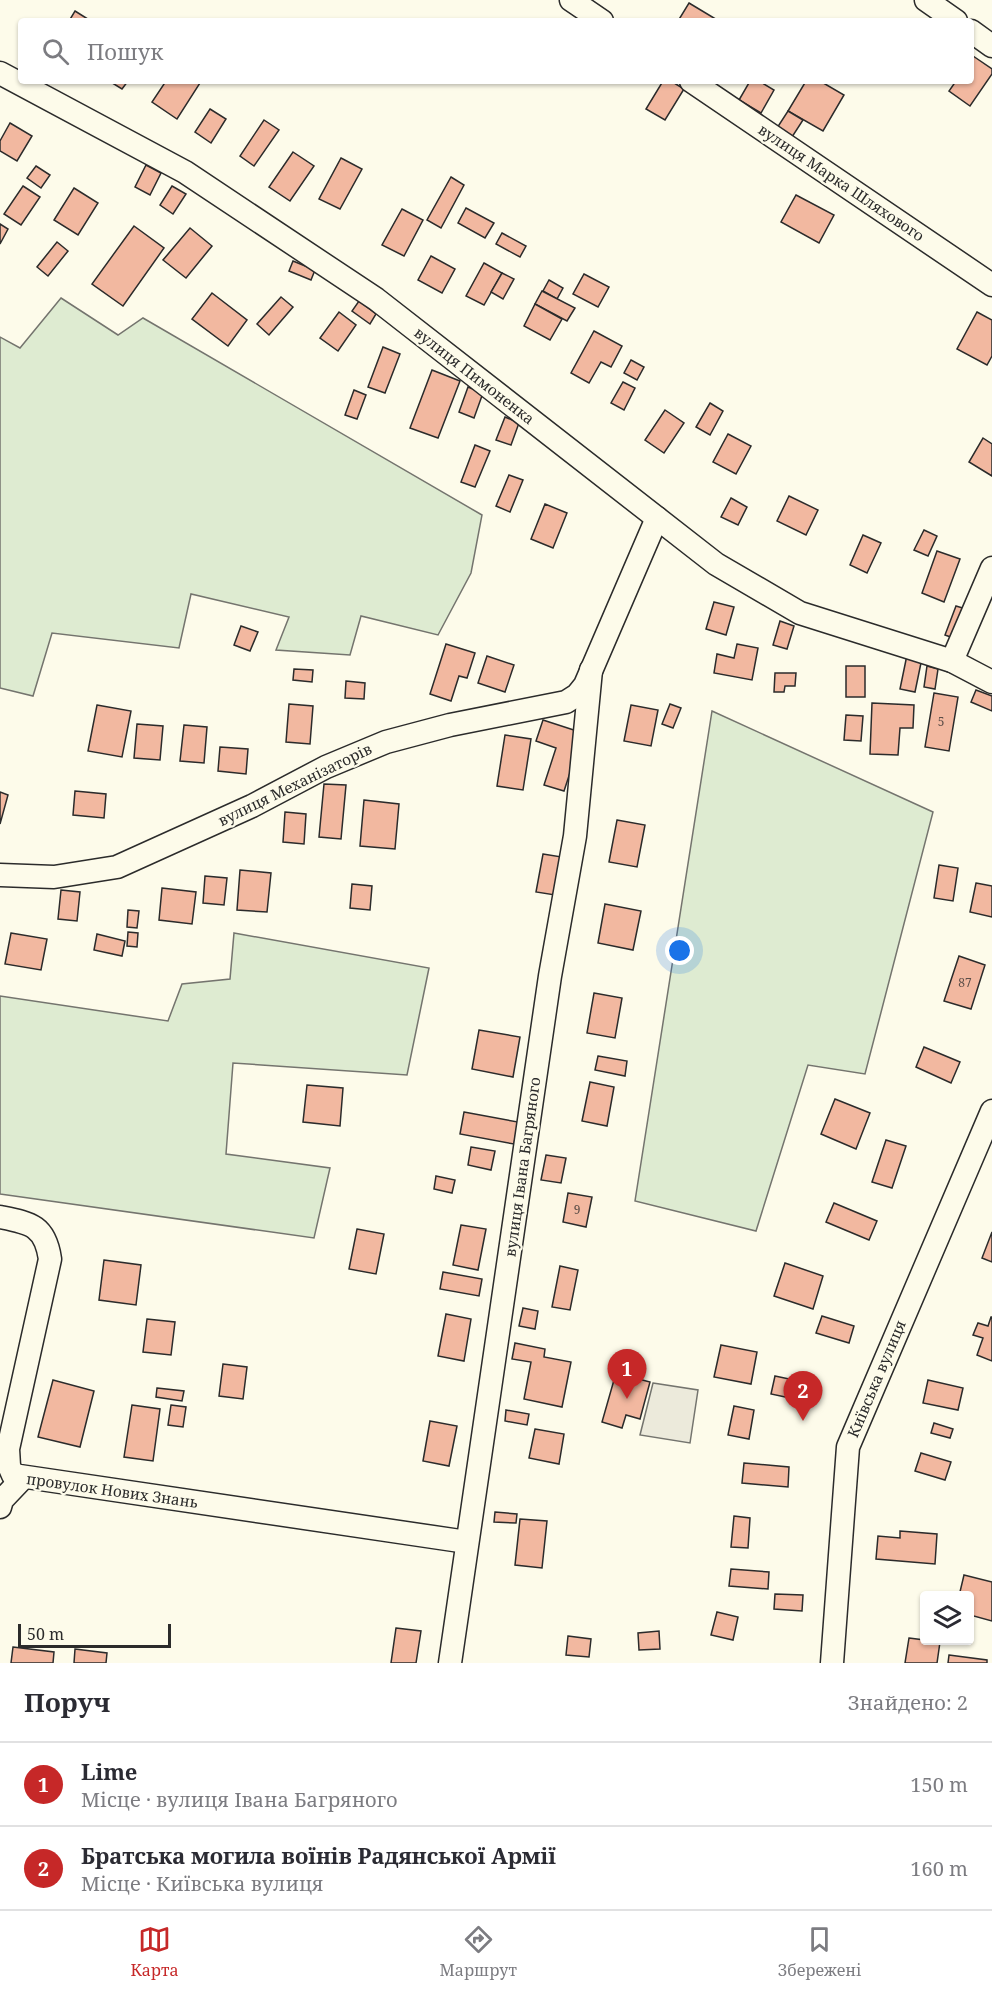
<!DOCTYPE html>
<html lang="uk">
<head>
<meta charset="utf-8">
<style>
  body { margin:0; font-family:"Noto Serif",serif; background:#f7f7f7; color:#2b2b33 }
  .controls { position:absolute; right:18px; bottom:18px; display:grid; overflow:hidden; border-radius:6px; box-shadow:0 2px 4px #0004 }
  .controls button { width:54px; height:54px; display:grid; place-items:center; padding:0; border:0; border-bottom:2px solid #e1e1e2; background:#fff; color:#2b2b33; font:30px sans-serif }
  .scale { position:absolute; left:18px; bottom:15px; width:153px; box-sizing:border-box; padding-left:6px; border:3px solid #2b2b2b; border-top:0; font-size:16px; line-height:21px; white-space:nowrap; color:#2b2b2b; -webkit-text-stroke:4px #fdfbea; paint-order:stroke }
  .you { position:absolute; left:680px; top:951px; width:21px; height:21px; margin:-15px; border:4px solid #fff; border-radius:50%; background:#1a73e8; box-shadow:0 0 0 9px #1a73e833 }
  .badge { display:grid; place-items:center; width:39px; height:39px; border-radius:50%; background:#c62828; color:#fff; font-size:20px; font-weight:700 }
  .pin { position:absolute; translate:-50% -50px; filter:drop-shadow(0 2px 3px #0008) }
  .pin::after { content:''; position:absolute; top:32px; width:21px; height:18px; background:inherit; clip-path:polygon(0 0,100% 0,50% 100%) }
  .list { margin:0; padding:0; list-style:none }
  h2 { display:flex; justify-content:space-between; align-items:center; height:78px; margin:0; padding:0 24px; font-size:26px }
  h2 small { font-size:20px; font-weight:400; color:#7c7c81 }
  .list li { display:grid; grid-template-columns:39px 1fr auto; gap:18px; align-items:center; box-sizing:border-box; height:84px; padding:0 24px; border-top:2px solid #e1e1e2 }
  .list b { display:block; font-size:22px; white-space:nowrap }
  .list p { margin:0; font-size:20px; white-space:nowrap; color:#7c7c81 }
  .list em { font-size:20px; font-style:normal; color:#7c7c81 }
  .icon { flex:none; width:33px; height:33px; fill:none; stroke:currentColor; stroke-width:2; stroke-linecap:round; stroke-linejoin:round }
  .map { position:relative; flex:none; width:992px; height:1663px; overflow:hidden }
  .search { position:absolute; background:#fff; box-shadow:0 2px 4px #0004; left:18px; right:18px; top:18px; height:66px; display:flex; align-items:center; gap:15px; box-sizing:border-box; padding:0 21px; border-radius:6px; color:#7c7c81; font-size:22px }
  .sheet { height:246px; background:#fff }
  nav { display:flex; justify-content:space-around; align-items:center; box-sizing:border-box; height:84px; border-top:2px solid #e1e1e2; background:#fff; font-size:16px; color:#7c7c81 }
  nav a { display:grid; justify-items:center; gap:3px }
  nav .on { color:#c62828 }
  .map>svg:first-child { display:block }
</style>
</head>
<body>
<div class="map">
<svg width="992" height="1663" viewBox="0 0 992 1663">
  <rect width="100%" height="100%" fill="#fdfbea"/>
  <g fill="#deebd1" stroke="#74746e" stroke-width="1.5">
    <polygon points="61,298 118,335 143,318 482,515 471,573 438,635 361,616 350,655 276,650 289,617 191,594 179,648 52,633 33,696 0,688 0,337 20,348"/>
    <polygon points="712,711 933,812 865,1074 808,1065 756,1231 635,1201"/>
    <polygon points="234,933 429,968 407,1075 233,1063 226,1154 330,1168 314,1238 0,1194 0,996 168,1021 182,984 230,979"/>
  </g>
  <polygon fill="#eceadb" stroke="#74746e" stroke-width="1.5" points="653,1383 698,1390 690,1443 640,1435"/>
  <g fill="#f2b8a0" stroke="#2b2b2b" stroke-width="1.5">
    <polygon points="689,3 719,21 678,21"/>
    <polygon points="75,11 91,21 69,21"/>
    <polygon points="973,56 992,69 992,74 970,106 949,91 956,81 971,81"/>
    <polygon points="109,81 128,81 122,89"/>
    <polygon points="166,81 200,83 177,119 152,102"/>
    <polygon points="663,81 671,81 684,89 665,120 646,109"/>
    <polygon points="750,81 759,81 774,90 761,113 739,100"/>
    <polygon points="806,81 820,81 844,95 823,131 788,111"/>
    <polygon points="210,109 226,119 211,143 195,132"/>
    <polygon points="788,111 803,120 792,137 777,128"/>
    <polygon points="264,120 279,130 254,166 240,156"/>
    <polygon points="10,123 32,136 17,161 0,151 0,141"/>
    <polygon points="293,152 314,166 290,201 269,187"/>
    <polygon points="341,158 362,169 340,209 319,199"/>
    <polygon points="146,165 161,173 150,195 135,187"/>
    <polygon points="36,166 50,175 41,188 27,178"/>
    <polygon points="451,177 464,185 441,228 427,220"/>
    <polygon points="23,186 40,197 21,225 4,214"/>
    <polygon points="172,186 186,194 173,214 160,205"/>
    <polygon points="74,188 98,203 78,235 54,220"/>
    <polygon points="796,195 834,215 819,243 781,222"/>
    <polygon points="466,208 494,223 485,238 458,223"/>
    <polygon points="402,209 423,220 404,256 382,245"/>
    <polygon points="0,224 8,229 0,244"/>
    <polygon points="134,226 164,248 123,306 92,284"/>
    <polygon points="190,228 212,246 186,278 163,260"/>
    <polygon points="502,233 526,246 520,257 496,244"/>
    <polygon points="57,242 68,251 48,276 37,267"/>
    <polygon points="431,256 455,269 442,293 418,280"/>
    <polygon points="293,261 315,270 311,280 289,271"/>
    <polygon points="484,263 502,273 484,305 466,296"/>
    <polygon points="502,273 514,279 503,299 491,292"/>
    <polygon points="584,274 609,287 598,307 573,294"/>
    <polygon points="549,280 563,288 557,299 543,291"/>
    <polygon points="542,291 575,308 567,321 535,304"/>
    <polygon points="212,293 247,320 228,346 192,319"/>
    <polygon points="281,297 293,307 269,335 257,324"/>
    <polygon points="359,301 376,314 370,324 352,311"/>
    <polygon points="535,304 562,319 550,340 524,326"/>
    <polygon points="339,312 356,325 338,351 320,338"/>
    <polygon points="977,312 992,320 992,356 987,365 957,349"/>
    <polygon points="594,331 622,346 611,367 601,362 589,383 571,373"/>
    <polygon points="383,347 400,354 385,393 368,387"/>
    <polygon points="631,360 644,367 637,380 624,373"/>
    <polygon points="432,370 460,381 438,438 410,428"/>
    <polygon points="623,382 635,388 624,410 611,403"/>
    <polygon points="468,387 483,393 474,418 459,412"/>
    <polygon points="354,390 366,395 357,419 345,415"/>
    <polygon points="710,403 723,411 710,435 696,427"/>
    <polygon points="665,410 684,423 664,453 645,440"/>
    <polygon points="505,417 519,423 511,445 496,440"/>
    <polygon points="728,434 751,446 736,474 713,462"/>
    <polygon points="983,438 992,444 992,476 969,462"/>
    <polygon points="475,445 490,451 475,487 461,482"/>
    <polygon points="509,475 523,480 510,512 496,506"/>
    <polygon points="789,496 818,510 806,535 777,521"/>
    <polygon points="731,498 747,507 738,525 721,517"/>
    <polygon points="545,504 567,513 553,548 531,539"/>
    <polygon points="924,530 937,536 928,556 914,550"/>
    <polygon points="863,535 881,543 867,573 850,565"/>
    <polygon points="937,551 960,559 944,602 922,593"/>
    <polygon points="714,602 734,607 726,635 706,629"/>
    <polygon points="956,606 966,609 956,639 945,635"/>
    <polygon points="780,621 794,626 787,649 773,645"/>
    <polygon points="241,626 258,632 250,651 234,645"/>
    <polygon points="446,644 475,653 467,678 459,676 451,701 430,694"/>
    <polygon points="737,644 758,648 752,680 714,673 717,654 734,658"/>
    <polygon points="907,655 922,658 915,692 900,689"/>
    <polygon points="487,656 514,665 505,692 478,683"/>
    <rect x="846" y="666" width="19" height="31"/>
    <polygon points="927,666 938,669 935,689 924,687"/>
    <polygon points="294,669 313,670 312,682 293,680"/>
    <polygon points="775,673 796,673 795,686 785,686 784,692 774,692"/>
    <polygon points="346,681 365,683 364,699 345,698"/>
    <polygon points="976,690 992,696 992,711 971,702"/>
    <polygon points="934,693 958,697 949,751 925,747"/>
    <polygon points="872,703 914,705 913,728 900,728 898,755 870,754"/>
    <polygon points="289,704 313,706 310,744 286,742"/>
    <polygon points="670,704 681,708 673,728 662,724"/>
    <polygon points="97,705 131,711 122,757 88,751"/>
    <polygon points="631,705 658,710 651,746 624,741"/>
    <polygon points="846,715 863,716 861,741 844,740"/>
    <polygon points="543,720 583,733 564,791 544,785 556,748 536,741"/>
    <polygon points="137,724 163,726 160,760 134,758"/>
    <polygon points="184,725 207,727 204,763 180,761"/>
    <polygon points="505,735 531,739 523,790 497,786"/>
    <polygon points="220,747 248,749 246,774 218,771"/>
    <polygon points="324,784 346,785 341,839 319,837"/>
    <polygon points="75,791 106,794 104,818 73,815"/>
    <polygon points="0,792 8,795 0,824"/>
    <polygon points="364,800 399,804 395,849 360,846"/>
    <polygon points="285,812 306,814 304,844 283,842"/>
    <polygon points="617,820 645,825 637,867 609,862"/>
    <polygon points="543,854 562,857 555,895 536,892"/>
    <polygon points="939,865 958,868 953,901 934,898"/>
    <polygon points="240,870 271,873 267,912 237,910"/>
    <polygon points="205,876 227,878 224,905 203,903"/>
    <polygon points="976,883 992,886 992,917 970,912"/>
    <polygon points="352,884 372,886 370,910 350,908"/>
    <polygon points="162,888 196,892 192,924 159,920"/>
    <polygon points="61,890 80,892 77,921 58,919"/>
    <polygon points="605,904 641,911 633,950 598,943"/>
    <polygon points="128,910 139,911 137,928 127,927"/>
    <polygon points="128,932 138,933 137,947 127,946"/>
    <polygon points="11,933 47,939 41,970 5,964"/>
    <polygon points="97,934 125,941 122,956 94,950"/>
    <polygon points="959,956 985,965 971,1009 944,1001"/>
    <polygon points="594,993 622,998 615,1038 587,1033"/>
    <polygon points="479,1030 520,1037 513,1077 472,1069"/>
    <polygon points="924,1047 960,1062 951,1083 916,1067"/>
    <polygon points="598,1056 627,1061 625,1076 595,1070"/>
    <polygon points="590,1082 614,1087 607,1126 582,1121"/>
    <polygon points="307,1085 343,1088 340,1126 303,1122"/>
    <polygon points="835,1099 870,1113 856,1149 821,1134"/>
    <polygon points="464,1112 518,1122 514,1144 460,1134"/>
    <polygon points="886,1140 906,1146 892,1188 872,1182"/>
    <polygon points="471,1147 495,1151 491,1170 468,1165"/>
    <polygon points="546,1155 566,1158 561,1183 541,1180"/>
    <polygon points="436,1176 455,1180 452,1193 434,1189"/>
    <polygon points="568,1193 592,1197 586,1227 563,1222"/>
    <polygon points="834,1203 877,1221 869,1240 826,1222"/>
    <polygon points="461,1225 486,1229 478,1270 453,1265"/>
    <polygon points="357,1229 384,1234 376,1274 349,1269"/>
    <polygon points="992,1232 992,1262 982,1258"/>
    <polygon points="104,1260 141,1265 136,1305 99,1300"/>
    <polygon points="785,1263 823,1276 813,1309 774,1296"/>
    <polygon points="560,1266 578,1270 570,1310 552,1307"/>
    <polygon points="443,1272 482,1279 479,1296 440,1289"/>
    <polygon points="523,1308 538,1311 535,1329 519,1326"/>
    <polygon points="446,1314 471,1319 464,1361 438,1356"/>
    <polygon points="822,1316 854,1326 849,1343 816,1333"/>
    <polygon points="991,1317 992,1317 992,1361 977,1355 983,1338 973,1335 978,1323 988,1326"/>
    <polygon points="147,1319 175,1322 171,1355 143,1352"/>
    <polygon points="515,1343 545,1349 544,1357 571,1362 562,1407 524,1399 531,1362 512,1359"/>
    <polygon points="721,1345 757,1352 751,1384 714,1377"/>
    <polygon points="223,1364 247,1367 243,1399 219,1396"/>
    <polygon points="616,1373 650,1382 640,1419 626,1415 622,1428 602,1422"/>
    <polygon points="775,1376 813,1384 809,1402 771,1394"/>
    <polygon points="53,1380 94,1391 80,1447 38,1437"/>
    <polygon points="928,1380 963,1388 958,1410 923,1403"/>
    <polygon points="157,1388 184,1391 182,1401 156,1397"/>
    <polygon points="132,1405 160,1409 153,1461 124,1457"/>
    <polygon points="171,1405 186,1407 183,1427 168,1425"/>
    <polygon points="734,1406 754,1410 749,1439 728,1435"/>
    <polygon points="506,1410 529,1414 527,1425 505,1421"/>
    <polygon points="430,1421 457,1426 449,1466 423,1461"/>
    <polygon points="934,1423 953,1429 950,1438 931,1433"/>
    <polygon points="535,1429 564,1434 559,1464 529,1458"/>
    <polygon points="921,1453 951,1462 945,1480 915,1471"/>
    <polygon points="744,1463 789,1467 788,1487 742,1483"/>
    <polygon points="495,1512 517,1514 516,1523 494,1522"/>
    <polygon points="734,1516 750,1518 748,1548 731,1547"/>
    <polygon points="520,1519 547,1521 542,1568 515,1565"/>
    <polygon points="900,1531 937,1534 935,1564 876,1559 878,1536 900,1538"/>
    <polygon points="731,1569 769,1572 768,1589 729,1586"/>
    <polygon points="964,1575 992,1582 992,1621 970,1615 970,1596 959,1596"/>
    <polygon points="775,1594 803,1595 802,1611 774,1609"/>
    <polygon points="717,1612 738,1617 733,1640 711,1635"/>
    <polygon points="396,1628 421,1631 416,1663 391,1663"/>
    <polygon points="659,1631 660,1649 639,1650 638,1633"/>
    <polygon points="568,1636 591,1639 589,1657 566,1655"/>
    <polygon points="909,1638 940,1642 937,1663 905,1663"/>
    <polygon points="13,1647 54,1652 53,1663 11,1663"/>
    <polygon points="75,1649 107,1653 106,1663 74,1663"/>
    <polygon points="949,1655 987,1660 987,1663 948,1663"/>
  </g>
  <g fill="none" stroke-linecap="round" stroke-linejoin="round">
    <g stroke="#2b2b2b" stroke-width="25">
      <g id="minor">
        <polyline points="571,0 602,21"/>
        <polyline points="926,0 956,21"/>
        <polyline points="971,31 992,46"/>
        <polyline points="0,73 185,172 376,299 716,564 800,613 952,661 992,682"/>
        <polyline points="691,81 992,285"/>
        <polyline points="952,661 992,568"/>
        <polyline points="0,875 54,877 117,867 252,806 326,767 386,742 450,725 566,702 577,695 585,685 657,518"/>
        <path d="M0,1217C30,1223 45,1225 50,1259L8,1449L9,1466L13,1475L467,1542"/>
        <polyline points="0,1507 2,1500 22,1479"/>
        <polyline points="450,1663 550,976 575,836 591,670"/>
        <polyline points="832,1663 848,1447 992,1111"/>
      </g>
    </g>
    <use href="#minor" stroke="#fdfbea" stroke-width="22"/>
  </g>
  <g text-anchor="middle" stroke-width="4.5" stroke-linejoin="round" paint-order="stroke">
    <g font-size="12" fill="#5d4e48">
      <text x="941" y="726">5</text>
      <text x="965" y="987">87</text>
      <text x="577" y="1214">9</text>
    </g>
    <g font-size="15" fill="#2b2b2b" stroke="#fdfbea">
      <text transform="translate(841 183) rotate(34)" y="5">вулиця Марка Шляхового</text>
      <text transform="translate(474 376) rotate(38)" y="5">вулиця Пимоненка</text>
      <text transform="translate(295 785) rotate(-26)" y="5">вулиця Механізаторів</text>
      <text transform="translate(523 1167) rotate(-82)" y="5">вулиця Івана Багряного</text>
      <text transform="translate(877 1379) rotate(-67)" y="5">Київська вулиця</text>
      <text transform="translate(112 1491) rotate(8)" y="5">провулок Нових Знань</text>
    </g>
  </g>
</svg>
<div class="controls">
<button><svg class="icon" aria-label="layers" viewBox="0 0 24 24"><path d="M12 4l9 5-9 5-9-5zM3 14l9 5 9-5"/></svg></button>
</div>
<div class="scale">50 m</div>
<div class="you"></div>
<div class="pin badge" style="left:627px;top:1399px">1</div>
<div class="pin badge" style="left:803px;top:1421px">2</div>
<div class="search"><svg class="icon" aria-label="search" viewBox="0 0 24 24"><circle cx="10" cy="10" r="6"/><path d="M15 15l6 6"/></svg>Пошук</div>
</div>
<section class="sheet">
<h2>Поруч<small>Знайдено: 2</small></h2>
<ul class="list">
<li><span class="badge">1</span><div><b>Lime</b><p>Місце · вулиця Івана Багряного</p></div><em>150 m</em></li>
<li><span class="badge">2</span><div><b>Братська могила воїнів Радянської Армії</b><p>Місце · Київська вулиця</p></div><em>160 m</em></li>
</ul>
</section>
<nav>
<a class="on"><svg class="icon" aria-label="map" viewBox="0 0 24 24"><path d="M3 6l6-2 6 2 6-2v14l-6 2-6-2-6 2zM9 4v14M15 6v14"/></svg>Карта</a>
<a><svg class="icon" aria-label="directions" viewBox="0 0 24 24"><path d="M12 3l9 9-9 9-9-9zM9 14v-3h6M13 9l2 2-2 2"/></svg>Маршрут</a>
<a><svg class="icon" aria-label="saved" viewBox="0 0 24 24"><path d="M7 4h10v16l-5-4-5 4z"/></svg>Збережені</a>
</nav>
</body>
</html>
